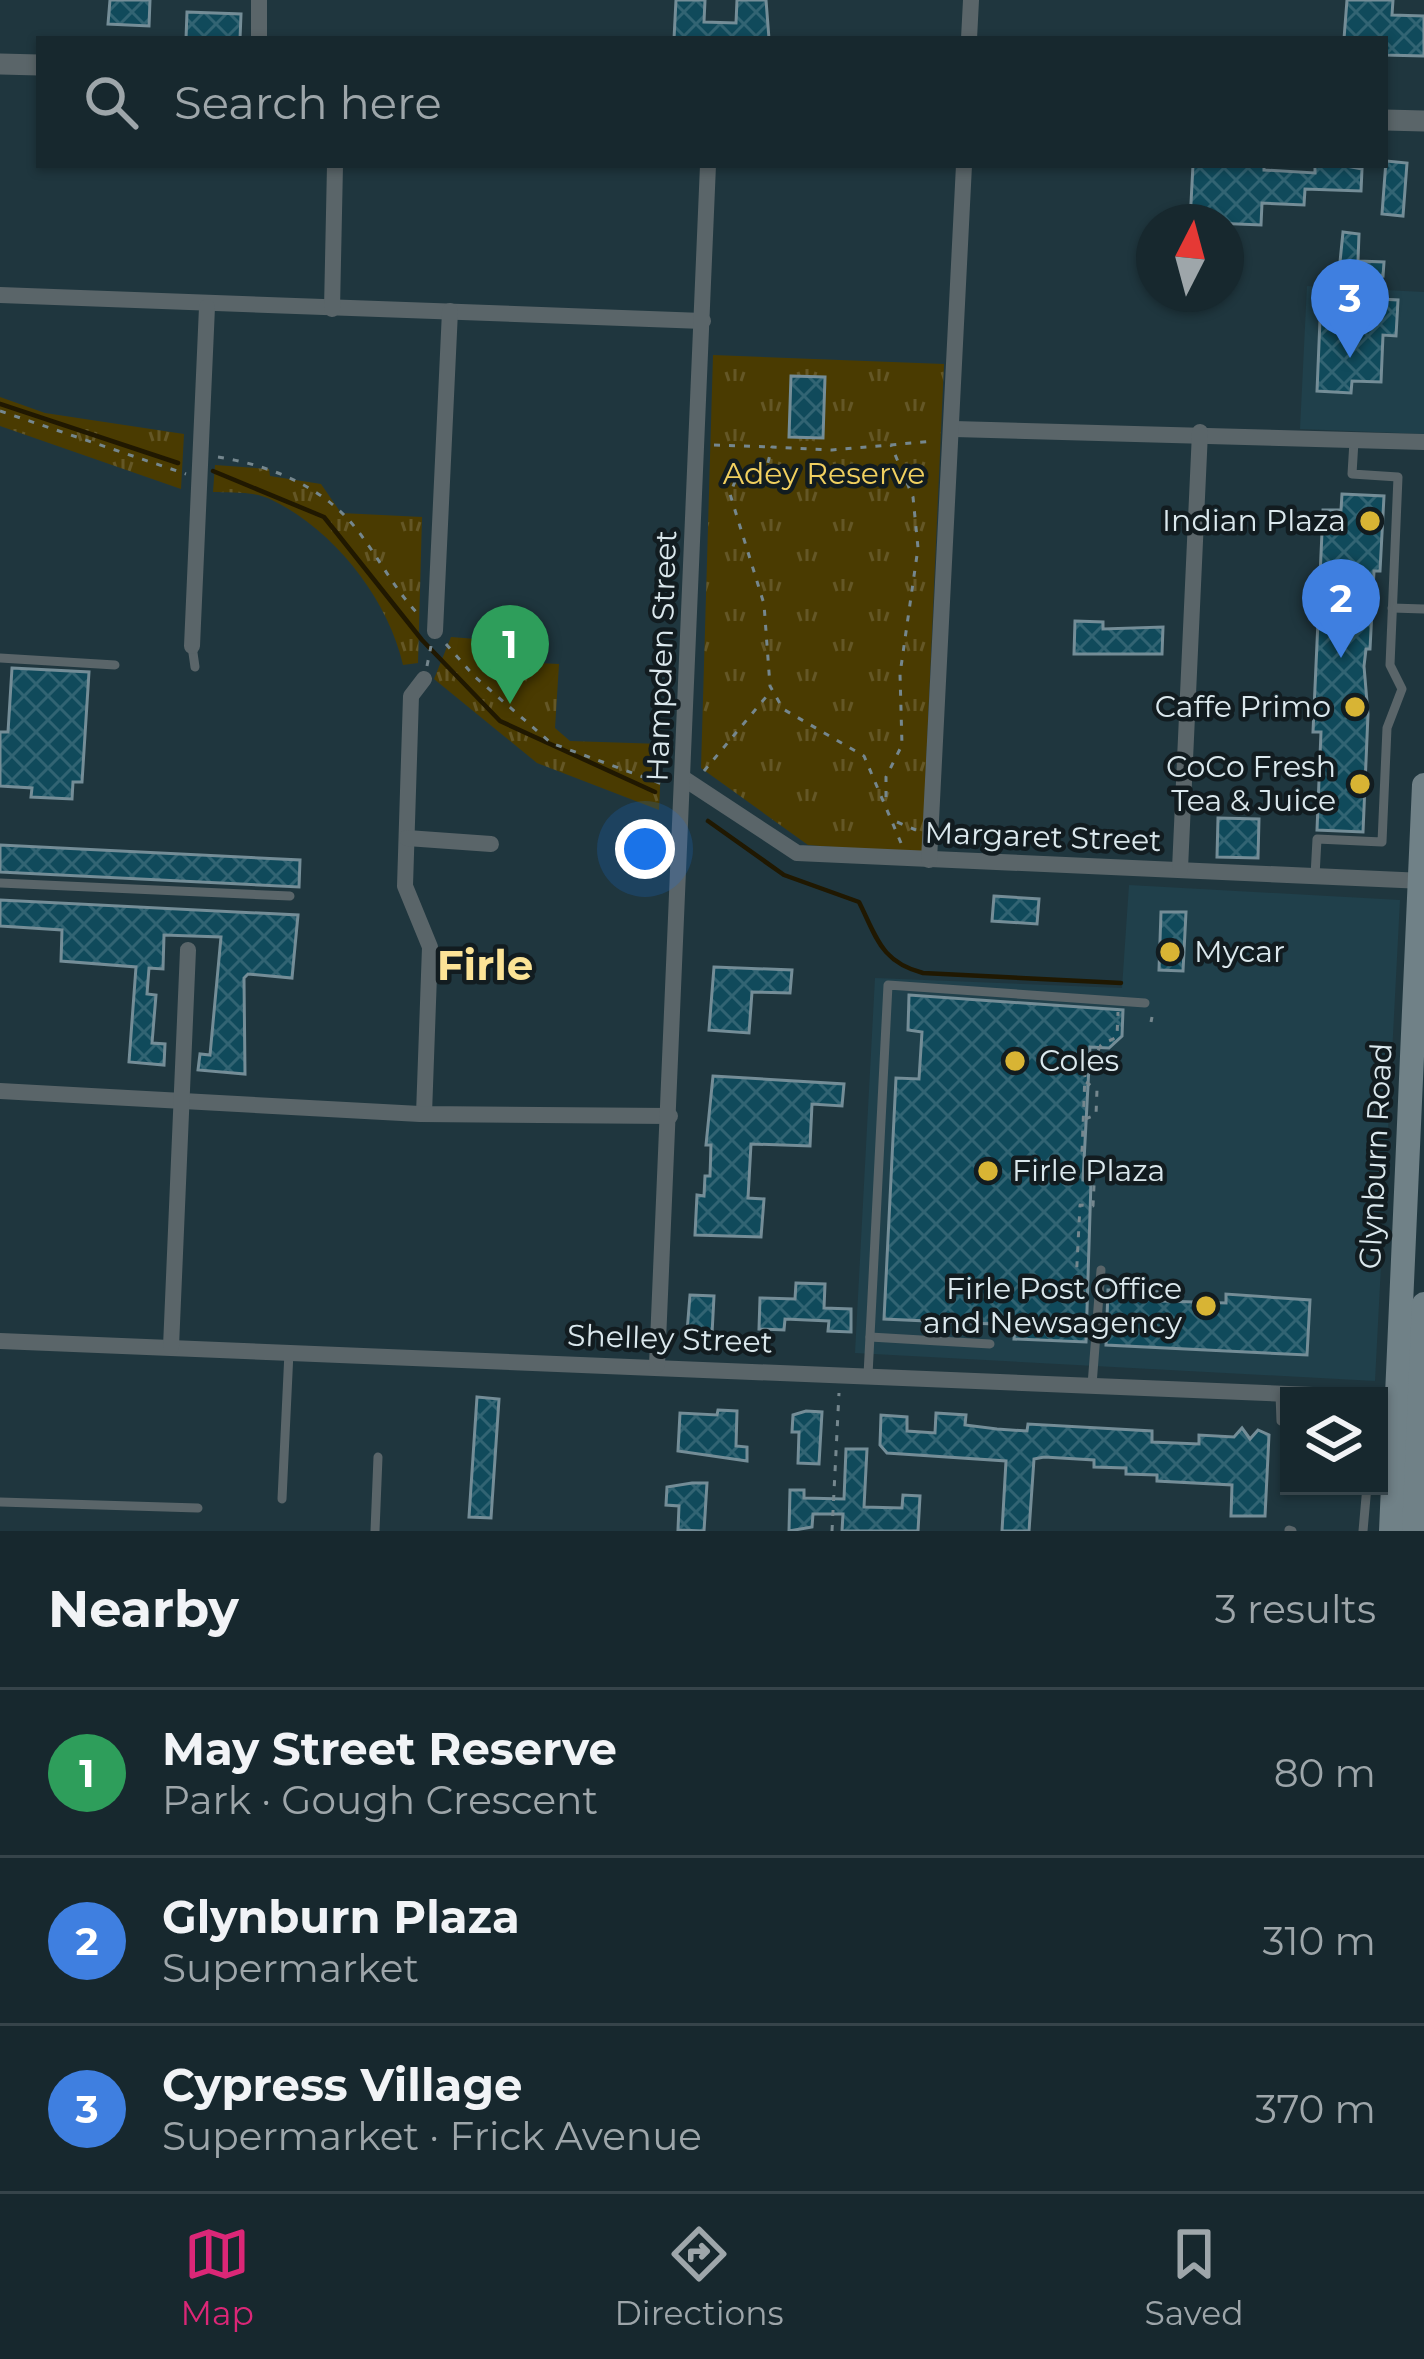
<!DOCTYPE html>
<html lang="en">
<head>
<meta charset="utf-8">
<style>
  body { margin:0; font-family:Montserrat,sans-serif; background:#203036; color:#f1f3f6 }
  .controls { position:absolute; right:36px; bottom:36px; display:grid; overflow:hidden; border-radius:0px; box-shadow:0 3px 9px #0004 }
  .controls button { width:108px; height:108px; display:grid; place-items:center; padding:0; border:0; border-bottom:3px solid #36444a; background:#17282e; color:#f1f3f6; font:60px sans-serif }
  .compass { position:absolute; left:1136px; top:204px; width:108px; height:108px; border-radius:50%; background:#17282e; box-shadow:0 3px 9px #0004; rotate:6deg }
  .you { position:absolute; left:645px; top:849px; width:42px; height:42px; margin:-30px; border:9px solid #fff; border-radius:50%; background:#1a73e8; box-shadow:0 0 0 18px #1a73e833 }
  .badge { display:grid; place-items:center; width:78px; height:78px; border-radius:50%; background:#db2777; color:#fff; font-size:39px; font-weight:700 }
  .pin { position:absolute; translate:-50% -99px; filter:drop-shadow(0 3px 6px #0008) }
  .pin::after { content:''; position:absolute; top:63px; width:42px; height:36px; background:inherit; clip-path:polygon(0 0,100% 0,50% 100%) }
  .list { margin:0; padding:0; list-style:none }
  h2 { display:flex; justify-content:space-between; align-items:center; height:156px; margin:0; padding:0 48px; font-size:51px }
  h2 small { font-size:39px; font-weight:400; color:#9ea6aa }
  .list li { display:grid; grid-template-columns:78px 1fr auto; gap:36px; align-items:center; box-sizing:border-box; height:168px; padding:0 48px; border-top:3px solid #36444a }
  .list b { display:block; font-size:45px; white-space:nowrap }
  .list p { margin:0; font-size:39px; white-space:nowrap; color:#9ea6aa }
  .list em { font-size:39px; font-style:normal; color:#9ea6aa }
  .icon { flex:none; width:66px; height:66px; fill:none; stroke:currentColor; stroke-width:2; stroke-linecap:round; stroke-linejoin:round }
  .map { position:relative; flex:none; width:1424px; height:1531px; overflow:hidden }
  .search { position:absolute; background:#17282e; box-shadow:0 3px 9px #0004; left:36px; right:36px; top:36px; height:132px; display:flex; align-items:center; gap:30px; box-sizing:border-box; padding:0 42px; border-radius:0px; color:#9ea6aa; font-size:45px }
  .sheet { height:660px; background:#17282e }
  nav { display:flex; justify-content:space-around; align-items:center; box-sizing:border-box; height:168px; border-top:3px solid #36444a; background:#17282e; font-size:33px; color:#9ea6aa }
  nav a { display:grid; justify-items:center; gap:6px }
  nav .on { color:#db2777 }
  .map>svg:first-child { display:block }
</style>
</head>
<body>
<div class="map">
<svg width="1424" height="1531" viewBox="0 0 1424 1531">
  <defs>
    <pattern id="park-tufts" width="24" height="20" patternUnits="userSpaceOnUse" patternTransform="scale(3)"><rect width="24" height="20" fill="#4a3b01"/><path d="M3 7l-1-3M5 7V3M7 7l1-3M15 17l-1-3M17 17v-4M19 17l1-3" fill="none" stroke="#645726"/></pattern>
    <pattern id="building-cross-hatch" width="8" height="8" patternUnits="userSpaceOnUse" patternTransform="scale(3)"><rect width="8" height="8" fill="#104a5b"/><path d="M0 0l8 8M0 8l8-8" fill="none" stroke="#326473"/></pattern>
  </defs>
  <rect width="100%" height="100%" fill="#1f363e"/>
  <g fill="#20404b">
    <polygon points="1307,286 1424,292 1424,434 1300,429"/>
    <polygon points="1129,885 1400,900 1375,1381 855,1353 875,978 1122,988"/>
  </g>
  <g fill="url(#park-tufts)">
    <polygon points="713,355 944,364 922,854 808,845 701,768"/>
    <polygon points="0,397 45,413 184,434 181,489 0,426"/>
    <path d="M215,465L269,469L270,476L321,484L341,513L422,517L418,663L403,665C388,598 332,528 270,499C254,491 230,493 213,492Z"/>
    <polygon points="451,637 476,639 476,660 559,664 555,728 570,741 662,744 659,810 537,763 434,679"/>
  </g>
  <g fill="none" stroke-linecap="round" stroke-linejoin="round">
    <g stroke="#201801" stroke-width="4.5">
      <polyline points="0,404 178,463"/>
      <polyline points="213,471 324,517 422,640 500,721 655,792"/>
      <path d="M708,821L784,875L859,902C877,938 881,962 923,973L1121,983"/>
    </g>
  </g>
  <g fill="url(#building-cross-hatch)" stroke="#748d97" stroke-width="3">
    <polygon points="110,0 150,0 149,26 108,24"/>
    <polygon points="676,0 705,0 704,22 736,23 737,0 766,0 769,39 674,39"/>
    <polygon points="1347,0 1393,0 1392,15 1424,16 1424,56 1385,55 1385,39 1344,39"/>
    <polygon points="187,12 241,14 240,39 186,39"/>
    <polygon points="1386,161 1407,163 1403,216 1382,214"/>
    <polygon points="1193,165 1264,165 1264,170 1315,173 1315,165 1341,165 1362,169 1361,191 1305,189 1304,205 1262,203 1261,225 1190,222"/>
    <polygon points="1343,232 1359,234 1358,261 1384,262 1383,276 1339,272"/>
    <polygon points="1321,296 1398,300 1396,336 1383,335 1381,382 1352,381 1351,393 1317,391"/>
    <polygon points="791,376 825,377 823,438 789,437"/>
    <polygon points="1342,494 1384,496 1380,571 1374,571 1370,649 1366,649 1364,666 1368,714 1363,832 1317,830 1321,732 1313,732 1323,510 1341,510"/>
    <polygon points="1075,621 1103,622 1103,629 1163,627 1162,654 1074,654"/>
    <polygon points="12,668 89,672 82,782 73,782 72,799 31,797 32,788 0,786 0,732 8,732"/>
    <polygon points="1218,818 1259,819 1258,858 1217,857"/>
    <polygon points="0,845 300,860 299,887 0,872"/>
    <polygon points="994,896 1039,899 1037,924 992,921"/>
    <polygon points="0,900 298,915 292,978 248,974 244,978 245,1074 198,1070 200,1054 210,1055 221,937 164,935 163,969 149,968 147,994 156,995 152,1043 165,1044 164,1065 129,1062 136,967 61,961 62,930 0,926"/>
    <polygon points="1161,912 1186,912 1183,971 1159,970"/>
    <polygon points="714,967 792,970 790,993 752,992 749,1033 709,1030"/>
    <polygon points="909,995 1123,1010 1122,1036 1109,1048 1090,1047 1083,1180 1091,1181 1086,1342 1014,1339 1015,1325 884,1319 896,1078 919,1079 922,1032 908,1030"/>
    <polygon points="713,1076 844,1084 842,1106 812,1104 810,1146 751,1144 748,1198 764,1199 761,1237 695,1235 697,1195 704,1196 705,1176 710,1176 711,1145 706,1145"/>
    <polygon points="796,1283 825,1284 824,1308 851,1309 851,1332 828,1331 829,1321 785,1319 784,1330 759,1329 760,1298 795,1299"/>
    <polygon points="1108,1290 1161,1292 1162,1301 1226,1303 1226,1294 1310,1300 1307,1355 1106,1345"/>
    <polygon points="690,1295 714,1296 712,1334 687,1332"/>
    <polygon points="477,1397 499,1399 491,1518 469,1517"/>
    <polygon points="718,1410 737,1411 736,1446 747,1447 747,1461 678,1451 680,1413 717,1415"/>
    <polygon points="806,1411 822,1412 819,1464 798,1463 799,1432 792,1432 793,1415"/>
    <polygon points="936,1413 966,1415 965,1425 997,1429 1027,1431 1028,1424 1152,1431 1152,1442 1199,1444 1199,1435 1234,1437 1242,1428 1250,1439 1258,1430 1269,1435 1265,1516 1231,1516 1232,1485 1157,1481 1157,1475 1126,1474 1126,1468 1094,1467 1094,1460 1044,1457 1034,1459 1029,1531 1002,1531 1006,1461 887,1453 880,1445 881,1415 907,1417 907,1431 935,1433"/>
    <polygon points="846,1449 867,1449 864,1507 902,1508 903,1495 920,1496 918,1531 842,1531 843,1514 813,1514 812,1527 789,1531 790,1490 804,1490 804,1498 844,1499"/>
    <polygon points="692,1483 707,1483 704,1531 678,1530 679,1506 666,1505 667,1487"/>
  </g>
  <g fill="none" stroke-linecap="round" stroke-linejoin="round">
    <g stroke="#75878e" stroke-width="3" stroke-dasharray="6 9" stroke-linecap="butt">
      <polyline points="0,411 186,474"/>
      <polyline points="714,445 770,447"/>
      <path d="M218,457C263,464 312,482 345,516C373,545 390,585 419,615"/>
      <polyline points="446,644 474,676 551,743 665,785"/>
      <polyline points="427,666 431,646"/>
      <polyline points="704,771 771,691"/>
      <polyline points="886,797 886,777 902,745 900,674 918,548 913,497 891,445"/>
      <polyline points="897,822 916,830"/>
      <polyline points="901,843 864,756 783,709 770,686 764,604 730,494 736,479 767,466 772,447 832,450 935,441"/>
      <polyline points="1151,1022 1152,1017"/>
      <polyline points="1376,1047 1391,1051"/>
      <polyline points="1085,1119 1096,1115 1097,1090 1086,1082"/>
      <polyline points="1085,1294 1076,1283 1080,1205 1093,1206 1095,1165 1082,1152 1085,1074 1101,1045 1117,1037 1118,1012"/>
      <polyline points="832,1531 839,1393"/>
    </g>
    <g stroke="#5a6569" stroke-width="9">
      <polyline points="1392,608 1424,609"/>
      <polyline points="192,646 195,667"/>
      <polyline points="0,658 115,665"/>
      <polyline points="1315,876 1317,839 1382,842 1387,728 1402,689 1390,665 1398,477 1352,474 1354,441"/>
      <polyline points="0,883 290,896"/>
      <polyline points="870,1337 990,1344"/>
      <polyline points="868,1375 888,985 1145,1003"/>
      <polyline points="1092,1385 1101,1270"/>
      <polyline points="1280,1394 1281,1421"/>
      <polyline points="282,1499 289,1352"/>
      <polyline points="0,1502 198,1508"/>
      <polyline points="1289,1530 1292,1531"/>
      <polyline points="375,1531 378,1457"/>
      <polyline points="1363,1531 1367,1486"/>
    </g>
    <g stroke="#5a6569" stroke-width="16">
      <polyline points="259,39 259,0"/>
      <polyline points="969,39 971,0"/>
      <polyline points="0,295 703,321"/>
      <polyline points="332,309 335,165"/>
      <polyline points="954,429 1424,442"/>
      <polyline points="435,631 450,311"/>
      <polyline points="192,646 207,307"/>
      <polyline points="424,679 411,696 405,886 430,947 424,1114"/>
      <polyline points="683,778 797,853 1424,881"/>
      <polyline points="407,838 491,844"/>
      <polyline points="929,860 964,165"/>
      <polyline points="1180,869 1200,432"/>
      <polyline points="0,1091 420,1114 670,1116"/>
      <polyline points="0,1341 1338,1396"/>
      <polyline points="171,1347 188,950"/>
      <polyline points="657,1365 708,165"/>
    </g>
    <g stroke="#5a6569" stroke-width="21">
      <polyline points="0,64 39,65"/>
      <polyline points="1385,120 1424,121"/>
    </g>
    <g stroke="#708187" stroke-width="24">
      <polyline points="1391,1531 1424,785"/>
      <polyline points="1414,1531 1424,1304"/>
    </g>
  </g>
  <g fill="#d8b434" stroke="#121c20" stroke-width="4.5">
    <circle cx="1370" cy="521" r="12"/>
    <circle cx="1355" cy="707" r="12"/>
    <circle cx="1360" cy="784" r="12"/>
    <circle cx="1170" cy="952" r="12"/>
    <circle cx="1015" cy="1061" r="12"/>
    <circle cx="988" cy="1171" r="12"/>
    <circle cx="1206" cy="1306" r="12"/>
  </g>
  <g text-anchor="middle" stroke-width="9" stroke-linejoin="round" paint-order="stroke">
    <g font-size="30" fill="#f1d05f" stroke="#121c20">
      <text x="824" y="484">Adey Reserve</text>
    </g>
    <g font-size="30" fill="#dbe8ed" stroke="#121c20" text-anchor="end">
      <text x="1346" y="531">Indian Plaza</text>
      <text x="1331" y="717">Caffe Primo</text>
      <text x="1336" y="777">CoCo Fresh<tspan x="1336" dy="34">Tea &amp; Juice</tspan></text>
      <text x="1194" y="962" text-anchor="start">Mycar</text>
      <text x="1039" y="1071" text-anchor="start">Coles</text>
      <text x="1012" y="1181" text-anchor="start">Firle Plaza</text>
      <text x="1182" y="1299">Firle Post Office<tspan x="1182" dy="34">and Newsagency</tspan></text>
    </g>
    <g font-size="30" fill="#dbe8ed" stroke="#121c20">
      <text transform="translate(662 656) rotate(-88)" y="10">Hampden Street</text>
      <text transform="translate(1043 837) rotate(2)" y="10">Margaret Street</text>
      <text transform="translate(1376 1156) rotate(-87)" y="10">Glynburn Road</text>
      <text transform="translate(670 1339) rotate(2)" y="10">Shelley Street</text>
    </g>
    <g font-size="42" font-weight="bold" fill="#fce396" stroke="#121c20">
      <text x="485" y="980">Firle</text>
    </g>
  </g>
</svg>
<div class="controls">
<button><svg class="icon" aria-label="layers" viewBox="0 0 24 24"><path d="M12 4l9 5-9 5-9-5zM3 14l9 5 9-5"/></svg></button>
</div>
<svg class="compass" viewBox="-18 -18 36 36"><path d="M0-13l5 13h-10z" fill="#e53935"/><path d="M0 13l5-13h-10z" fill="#9ea6aa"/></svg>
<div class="you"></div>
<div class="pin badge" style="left:510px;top:704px;background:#2e9e5b">1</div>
<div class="pin badge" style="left:1341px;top:658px;background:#3f7fe0">2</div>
<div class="pin badge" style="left:1350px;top:358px;background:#3f7fe0">3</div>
<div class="search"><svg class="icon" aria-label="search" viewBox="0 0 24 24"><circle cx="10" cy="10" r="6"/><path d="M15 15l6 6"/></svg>Search here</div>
</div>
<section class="sheet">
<h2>Nearby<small>3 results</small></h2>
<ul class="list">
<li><span class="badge" style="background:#2e9e5b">1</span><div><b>May Street Reserve</b><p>Park · Gough Crescent</p></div><em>80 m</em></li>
<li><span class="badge" style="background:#3f7fe0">2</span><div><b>Glynburn Plaza</b><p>Supermarket</p></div><em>310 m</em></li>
<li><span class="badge" style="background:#3f7fe0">3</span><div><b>Cypress Village</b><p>Supermarket · Frick Avenue</p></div><em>370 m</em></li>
</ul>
</section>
<nav>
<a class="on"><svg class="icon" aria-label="map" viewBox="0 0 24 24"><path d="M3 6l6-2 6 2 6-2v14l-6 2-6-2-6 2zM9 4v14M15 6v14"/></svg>Map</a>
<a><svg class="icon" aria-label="directions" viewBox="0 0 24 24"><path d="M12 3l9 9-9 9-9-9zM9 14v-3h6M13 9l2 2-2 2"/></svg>Directions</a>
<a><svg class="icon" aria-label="saved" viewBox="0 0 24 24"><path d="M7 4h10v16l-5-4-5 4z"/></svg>Saved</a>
</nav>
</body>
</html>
